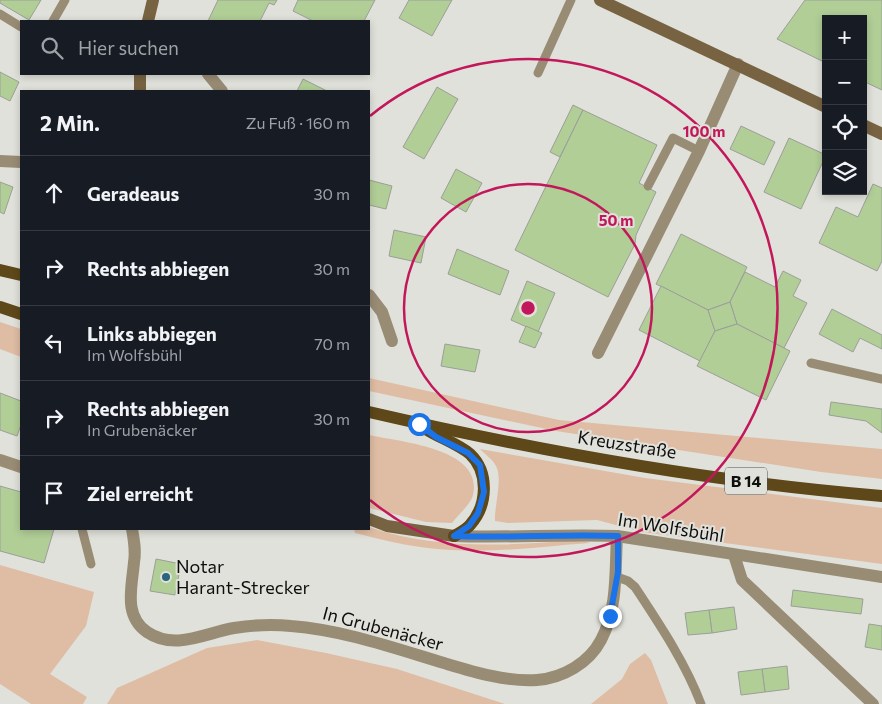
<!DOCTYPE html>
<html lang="de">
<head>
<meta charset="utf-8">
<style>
  body { margin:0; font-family:Commissioner,sans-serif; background:#242831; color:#f1f3f6 }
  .controls { position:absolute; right:15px; top:15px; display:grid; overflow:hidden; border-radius:0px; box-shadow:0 2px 8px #0003 }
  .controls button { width:45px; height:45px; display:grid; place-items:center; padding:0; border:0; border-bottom:1px solid #363941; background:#171b24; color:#f1f3f6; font:25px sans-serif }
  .stop { position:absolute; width:15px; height:15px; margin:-11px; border:4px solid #1a73e8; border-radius:50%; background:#fff }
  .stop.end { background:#1a73e8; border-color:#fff; box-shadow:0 1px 5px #0008 }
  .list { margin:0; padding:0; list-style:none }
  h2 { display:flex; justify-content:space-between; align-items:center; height:65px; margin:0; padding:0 20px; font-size:21px }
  h2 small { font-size:16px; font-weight:400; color:#9ea1a6 }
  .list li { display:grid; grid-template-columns:32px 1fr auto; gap:15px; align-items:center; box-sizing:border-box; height:75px; padding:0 20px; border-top:1px solid #363941 }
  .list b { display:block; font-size:19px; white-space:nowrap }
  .list p { margin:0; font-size:16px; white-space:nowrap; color:#9ea1a6 }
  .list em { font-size:16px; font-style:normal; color:#9ea1a6 }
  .icon { flex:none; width:28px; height:28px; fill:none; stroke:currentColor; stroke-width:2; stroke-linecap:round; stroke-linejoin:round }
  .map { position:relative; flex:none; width:882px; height:704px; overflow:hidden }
  .search { position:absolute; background:#171b24; box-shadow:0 2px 8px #0003; left:20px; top:20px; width:350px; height:55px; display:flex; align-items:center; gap:12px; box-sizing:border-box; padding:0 18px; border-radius:0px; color:#9ea1a6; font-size:19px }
  .panel { position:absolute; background:#171b24; box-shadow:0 2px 8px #0003; left:20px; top:90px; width:350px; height:440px; border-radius:0px }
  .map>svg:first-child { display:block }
</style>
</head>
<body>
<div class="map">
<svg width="882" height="704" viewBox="0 0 882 704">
  <rect width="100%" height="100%" fill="#e1e1db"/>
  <g fill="#dfbda4">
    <polygon points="0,322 21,329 21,357 0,349"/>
    <polygon points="369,378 559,420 882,449 882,479 821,472 556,431 369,391"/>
    <path d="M369,435C400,442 484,448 473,495C471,504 458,515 452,523L426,522L369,508Z"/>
    <path d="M480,449L645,478L882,508V564L642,532L597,520L508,523L495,521C494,507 503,479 496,466C493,460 485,454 480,449Z"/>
    <path d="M369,527C439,551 509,545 581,540L590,543C545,546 498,553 452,550C419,549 387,541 355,533L354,529H369Z"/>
    <polygon points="0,565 94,592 86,626 50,674 87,697 83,704 31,704 0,684"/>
    <polygon points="257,640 326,653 397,669 505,704 107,704 117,688 207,648"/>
    <polygon points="645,653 651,660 668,704 591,704 622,679 630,664"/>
  </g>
  <g fill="#b1ce97" stroke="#9c9e99">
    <polygon points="0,0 41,0 29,20 0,3"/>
    <polygon points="218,0 277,0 274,5 269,3 260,21 208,21"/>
    <polygon points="298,0 375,0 364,21 313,21 293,11"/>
    <polygon points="409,0 452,0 432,36 399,18"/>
    <polygon points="805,0 882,0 882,90 863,81 863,19 826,19 826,63 777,39"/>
    <polygon points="0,72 19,82 10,101 0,96"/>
    <polygon points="303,79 327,91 297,91"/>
    <polygon points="437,87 458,99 424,159 403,147"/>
    <polygon points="573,105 583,110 560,157 550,152"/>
    <polygon points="583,110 657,145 639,183 656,192 636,235 635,244 608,297 515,250"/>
    <polygon points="741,126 775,142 764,165 730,149"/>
    <polygon points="789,138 826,155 801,209 764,192"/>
    <polygon points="456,169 482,183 466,212 441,198"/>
    <polygon points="369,180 392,186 386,209 369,205"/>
    <polygon points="0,182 13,187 4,214 0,212"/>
    <polygon points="873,184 882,188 882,261 877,271 819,243 836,207 858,217"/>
    <polygon points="394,230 426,237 421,263 389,256"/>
    <polygon points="681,234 747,267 730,302 708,310 656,284"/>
    <polygon points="457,249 509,271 500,295 448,274"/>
    <polygon points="783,271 801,280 793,296 807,303 784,348 737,324 730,302 745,272 775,287"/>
    <polygon points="527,281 555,293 538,332 511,320"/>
    <polygon points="661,286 708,310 715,331 700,361 639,330"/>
    <polygon points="730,302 737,324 715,331 708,310"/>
    <polygon points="832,309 882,335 882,349 860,338 853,352 819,334"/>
    <polygon points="737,324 790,351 766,400 697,366 715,331"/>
    <polygon points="526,326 542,333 535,348 519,342"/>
    <polygon points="445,344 480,350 475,372 441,366"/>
    <polygon points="0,393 21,401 21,425 17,436 0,430"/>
    <polygon points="831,402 882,409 882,433 866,421 829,415"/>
    <polygon points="0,486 21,492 21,529 54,529 44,563 0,551"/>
    <polygon points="156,559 181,564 175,595 150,591"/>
    <polygon points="793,590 863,599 861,614 791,606"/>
    <polygon points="734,607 737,629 712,633 709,610"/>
    <polygon points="709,610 712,633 688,635 685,613"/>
    <polygon points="869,624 882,626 882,650 865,647"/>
    <polygon points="787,666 789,689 765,692 762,669"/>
    <polygon points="762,669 765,692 741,695 738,672"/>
  </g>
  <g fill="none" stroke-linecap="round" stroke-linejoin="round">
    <g stroke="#998c75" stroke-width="9">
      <polyline points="0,14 21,27"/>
      <polyline points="53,21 65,0"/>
      <polyline points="538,73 571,0"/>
      <polyline points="648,186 673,138 699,151"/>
      <polyline points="811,363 882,379"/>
      <polyline points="82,529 91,564"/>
      <path d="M617,577L628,581L635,587C660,625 685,662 701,704"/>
    </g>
    <g stroke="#998c75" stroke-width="12">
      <polyline points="208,74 222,91"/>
      <polyline points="0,161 21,162"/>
      <polyline points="369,295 382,312 392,341"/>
      <polyline points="598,353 699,151 738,64"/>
      <polyline points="0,460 21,467"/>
      <path d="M132,529C134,540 136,551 134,562C132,587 123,615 147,632C175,651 205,633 234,628C253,625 272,624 291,626C343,630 394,648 444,663C474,672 506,682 537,680C563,678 589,663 601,640C618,608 615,570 617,536"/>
      <path d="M454,536C508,538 563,534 617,536L882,577"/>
      <polyline points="734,555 742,580 873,704"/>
    </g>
    <g stroke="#776341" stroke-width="12">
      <polyline points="600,0 826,107"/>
      <polyline points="148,21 153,0"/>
      <polyline points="140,91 140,74"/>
      <polyline points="863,125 882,134"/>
      <polyline points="369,519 387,526 454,536"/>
    </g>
    <g stroke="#5e4719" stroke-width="12">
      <polyline points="0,270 21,275"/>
      <polyline points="0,307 21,314"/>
      <path d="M369,412C538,451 709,482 882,496"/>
      <path d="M423,427C437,437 457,443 470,454C489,472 488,505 470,525C466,530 459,533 454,536"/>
    </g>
  </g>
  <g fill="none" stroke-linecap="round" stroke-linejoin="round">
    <path stroke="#1a73e8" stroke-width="6" d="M419,424L436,437L468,453L480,465L484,492L478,513L469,526L454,536C508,538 563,534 618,536V572L610,616"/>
  </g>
  <g fill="none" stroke="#c2185b" stroke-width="2.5">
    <circle cx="528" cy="308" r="124"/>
    <path d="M370 116A249 249 0 1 1 370 500"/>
  </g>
  <circle fill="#2a647d" stroke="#e1e1db" stroke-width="2" cx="166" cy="577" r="5"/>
  <g text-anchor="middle" stroke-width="4" stroke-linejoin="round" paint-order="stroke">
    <rect fill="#e1e1db" stroke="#4d4d4b" stroke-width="1" x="725" y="467.5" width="42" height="27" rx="4"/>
    <g font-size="16" font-weight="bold" fill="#0e0e0d">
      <text x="746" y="487">B 14</text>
    </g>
    <g font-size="18" fill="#0e0e0d" stroke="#e1e1db">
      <text transform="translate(627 445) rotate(9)" y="6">Kreuzstraße</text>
      <text transform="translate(671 528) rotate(9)" y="6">Im Wolfsbühl</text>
      <text transform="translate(383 629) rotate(15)" y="6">In Grubenäcker</text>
    </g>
    <g font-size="18" fill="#0e0e0d" stroke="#e1e1db" text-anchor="start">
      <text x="176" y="573">Notar<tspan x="176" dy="21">Harant-Strecker</tspan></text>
    </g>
  </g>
  <circle cx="528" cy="308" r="8" fill="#c2185b" stroke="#e1e1db" stroke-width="2.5"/>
  <g font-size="15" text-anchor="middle" font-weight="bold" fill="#c2185b" stroke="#e1e1db" stroke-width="4" stroke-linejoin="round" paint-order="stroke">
    <text x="704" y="137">100 m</text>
    <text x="616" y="226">50 m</text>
  </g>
</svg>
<div class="controls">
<button>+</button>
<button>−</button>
<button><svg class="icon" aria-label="locate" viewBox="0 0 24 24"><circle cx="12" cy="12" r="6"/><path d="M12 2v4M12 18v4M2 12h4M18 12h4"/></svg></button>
<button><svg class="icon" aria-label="layers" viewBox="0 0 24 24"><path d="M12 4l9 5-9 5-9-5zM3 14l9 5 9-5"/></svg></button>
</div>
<div class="stop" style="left:419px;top:424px"></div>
<div class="stop end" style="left:610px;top:616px"></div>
<div class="search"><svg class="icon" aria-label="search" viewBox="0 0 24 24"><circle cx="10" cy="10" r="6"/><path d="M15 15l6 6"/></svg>Hier suchen</div>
<section class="panel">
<h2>2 Min.<small>Zu Fuß · 160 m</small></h2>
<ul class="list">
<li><svg class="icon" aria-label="ahead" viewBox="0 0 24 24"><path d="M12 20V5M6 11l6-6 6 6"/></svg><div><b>Geradeaus</b></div><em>30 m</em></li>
<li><svg class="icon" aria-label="right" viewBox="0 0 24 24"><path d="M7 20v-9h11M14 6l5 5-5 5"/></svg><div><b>Rechts abbiegen</b></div><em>30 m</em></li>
<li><svg class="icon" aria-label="left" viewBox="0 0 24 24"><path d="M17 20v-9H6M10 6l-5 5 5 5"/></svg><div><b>Links abbiegen</b><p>Im Wolfsbühl</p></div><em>70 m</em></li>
<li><svg class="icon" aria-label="right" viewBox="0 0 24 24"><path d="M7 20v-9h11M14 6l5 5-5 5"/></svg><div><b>Rechts abbiegen</b><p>In Grubenäcker</p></div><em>30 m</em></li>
<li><svg class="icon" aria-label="arrive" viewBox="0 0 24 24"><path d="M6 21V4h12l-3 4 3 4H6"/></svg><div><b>Ziel erreicht</b></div></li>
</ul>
</section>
</div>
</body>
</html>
